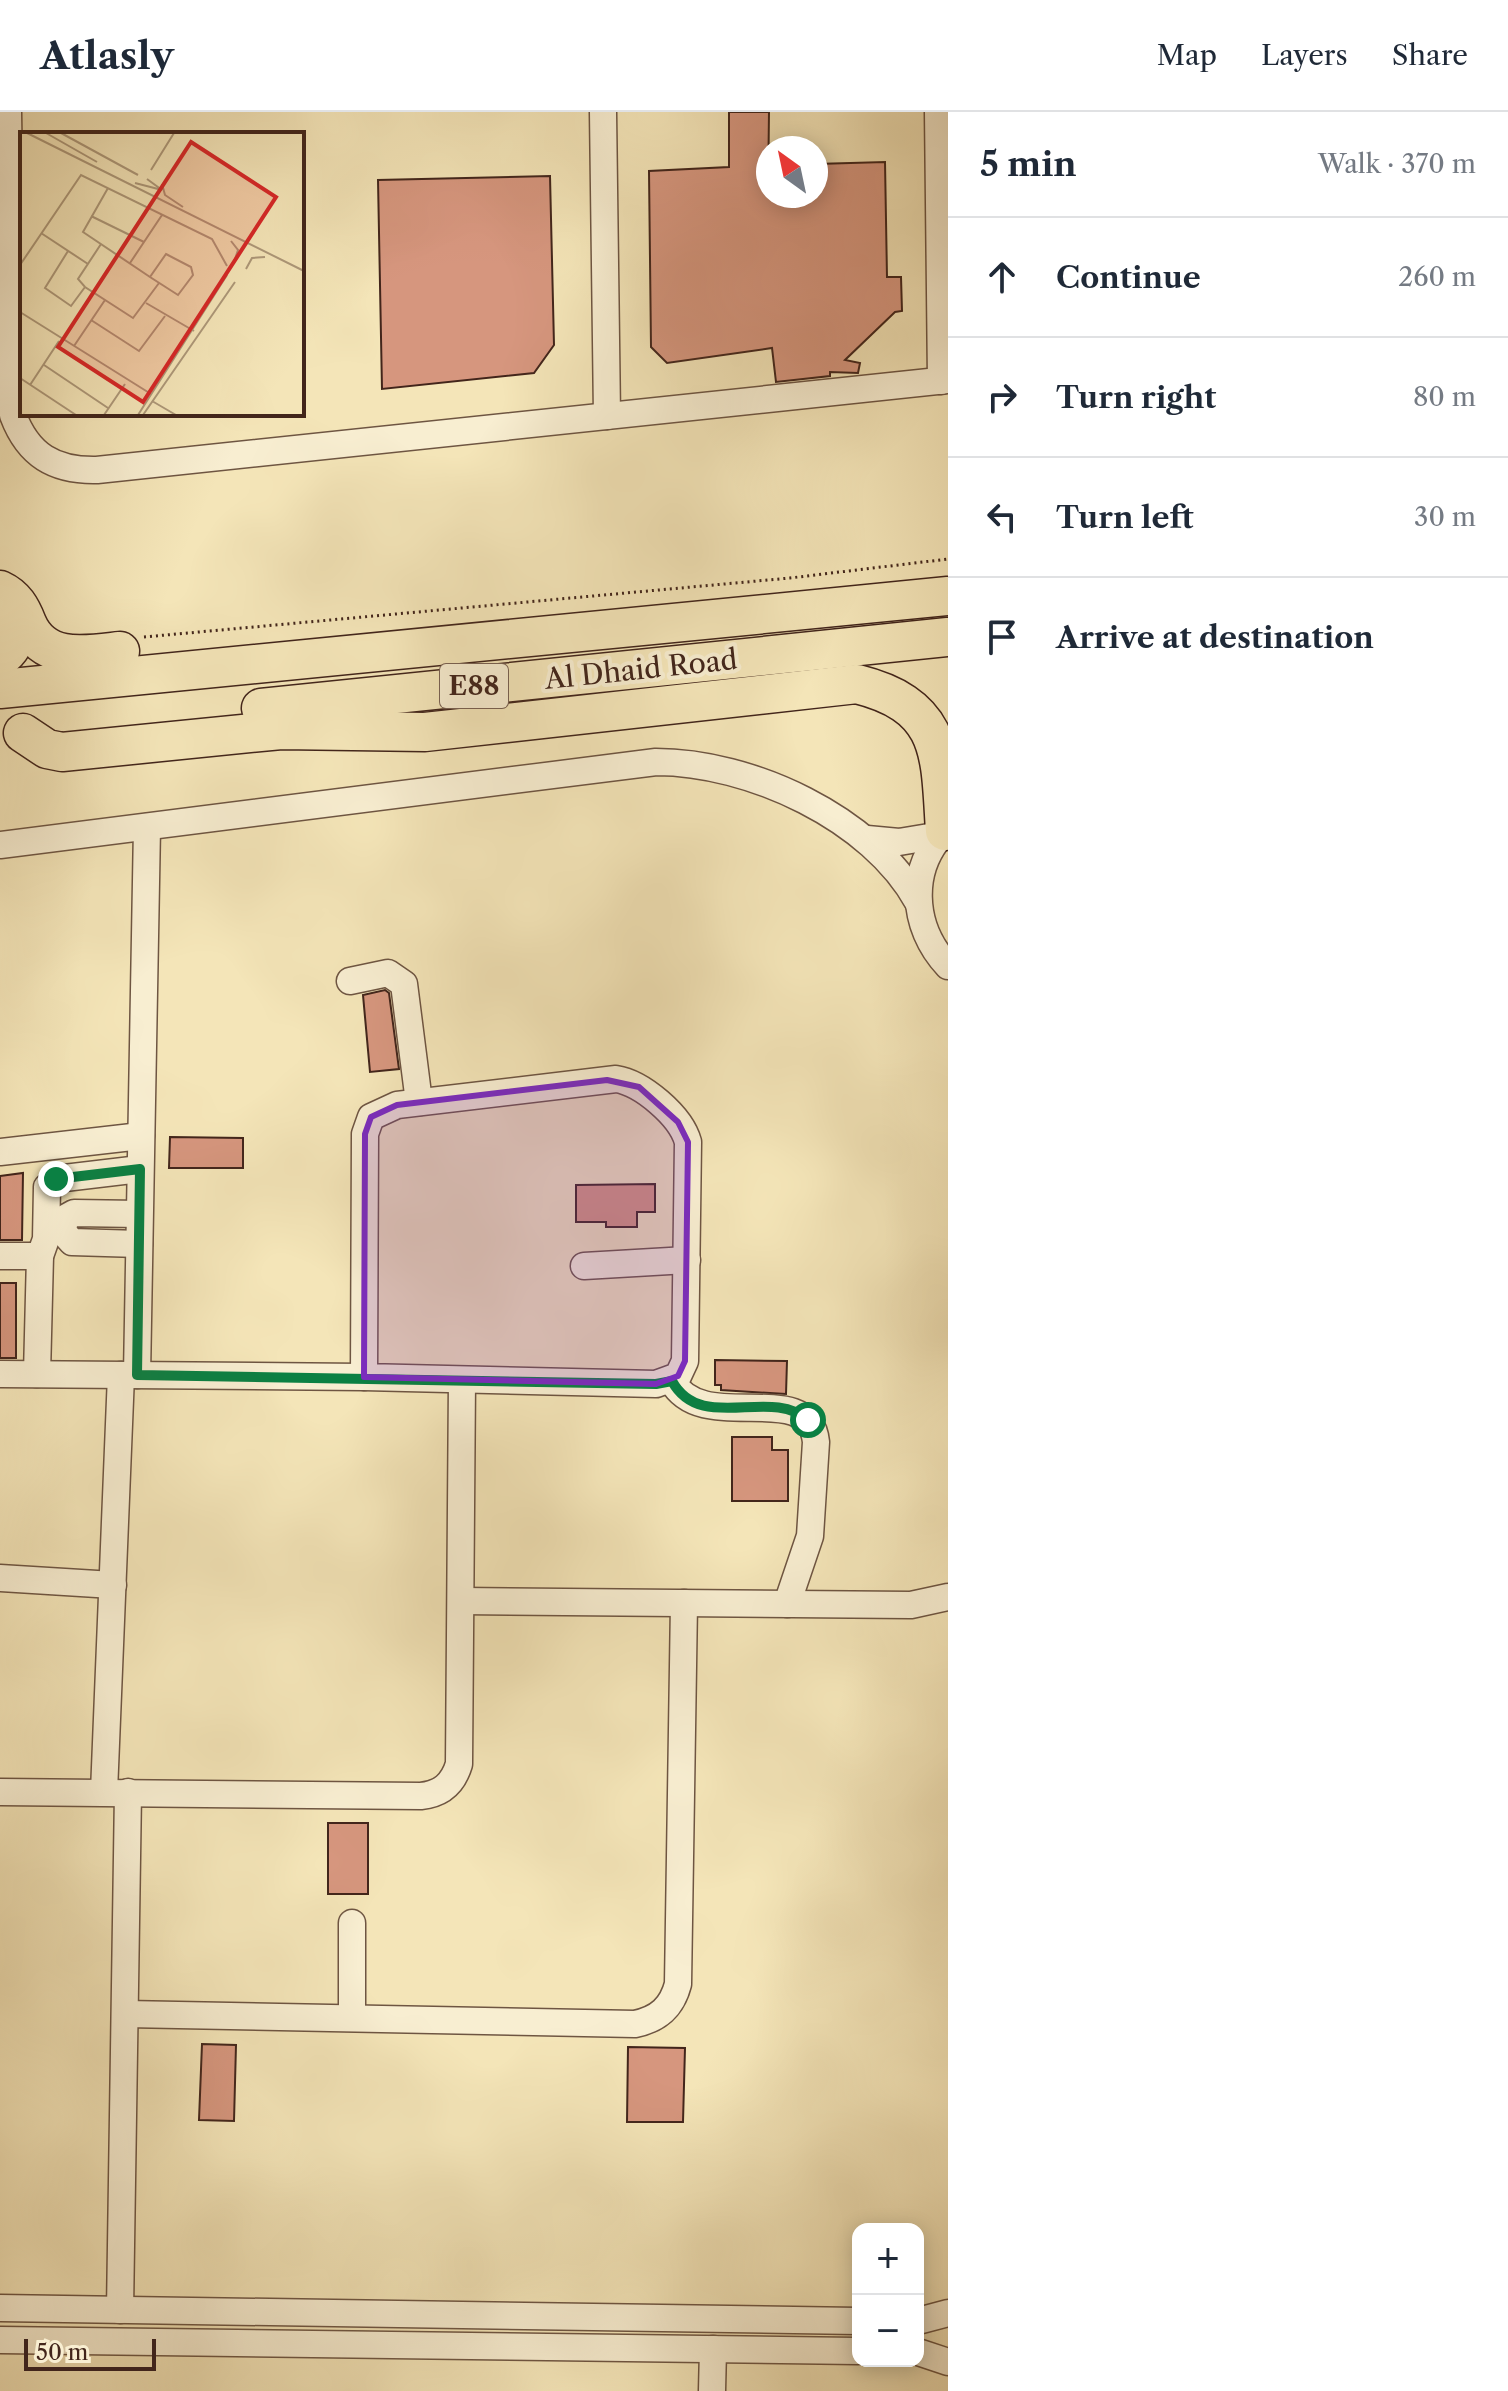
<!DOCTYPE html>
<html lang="en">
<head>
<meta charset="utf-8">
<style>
  body { margin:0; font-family:"Libre Caslon Text",serif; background:#f6f6f7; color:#1f2937 }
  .controls { position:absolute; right:24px; bottom:24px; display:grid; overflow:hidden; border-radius:16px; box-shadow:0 4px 20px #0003 }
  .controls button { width:72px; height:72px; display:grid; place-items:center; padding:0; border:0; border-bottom:2px solid #e0e1e3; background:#fff; color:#1f2937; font:40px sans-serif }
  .compass { position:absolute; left:756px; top:24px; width:72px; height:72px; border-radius:50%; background:#fff; box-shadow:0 4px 20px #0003; rotate:327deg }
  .scale { position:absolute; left:24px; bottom:20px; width:132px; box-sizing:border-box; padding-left:8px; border:4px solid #42251b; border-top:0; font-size:22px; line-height:28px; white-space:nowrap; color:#42251b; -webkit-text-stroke:6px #f8eed1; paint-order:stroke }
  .stop { position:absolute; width:24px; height:24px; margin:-18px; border:6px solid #0b8043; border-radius:50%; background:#fff }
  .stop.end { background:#0b8043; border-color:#fff; box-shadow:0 2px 8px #0008 }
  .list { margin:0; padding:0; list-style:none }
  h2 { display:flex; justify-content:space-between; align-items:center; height:104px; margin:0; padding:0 32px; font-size:34px }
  h2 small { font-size:26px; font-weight:400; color:#747a83 }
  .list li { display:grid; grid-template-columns:52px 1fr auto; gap:24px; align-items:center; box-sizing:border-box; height:120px; padding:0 32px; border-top:2px solid #e0e1e3 }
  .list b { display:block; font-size:30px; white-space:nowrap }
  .list em { font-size:26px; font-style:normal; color:#747a83 }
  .icon { flex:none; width:44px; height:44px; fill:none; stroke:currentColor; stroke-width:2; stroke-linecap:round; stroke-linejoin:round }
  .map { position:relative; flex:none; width:948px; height:2279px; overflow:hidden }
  header { display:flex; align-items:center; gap:48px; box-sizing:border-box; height:112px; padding:0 40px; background:#fff; border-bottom:2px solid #e0e1e3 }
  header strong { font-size:38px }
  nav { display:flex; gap:44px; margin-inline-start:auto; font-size:28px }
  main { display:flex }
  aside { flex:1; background:#fff }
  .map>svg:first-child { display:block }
</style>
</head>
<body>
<header>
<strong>Atlasly</strong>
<nav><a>Map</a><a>Layers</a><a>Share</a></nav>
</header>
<main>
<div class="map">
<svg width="948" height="2279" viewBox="0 0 948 2279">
  <rect width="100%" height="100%" fill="#f4e5b8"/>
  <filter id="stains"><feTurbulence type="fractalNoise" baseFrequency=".0025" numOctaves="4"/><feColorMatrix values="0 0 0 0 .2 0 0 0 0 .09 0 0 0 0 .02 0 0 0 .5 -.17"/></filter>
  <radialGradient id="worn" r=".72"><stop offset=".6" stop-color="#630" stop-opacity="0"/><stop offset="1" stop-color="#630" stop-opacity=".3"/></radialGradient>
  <g fill="#d6967e" stroke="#42251b" stroke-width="2">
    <polygon points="729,0 769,0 768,84 816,84 816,52 885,50 887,165 901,165 902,199 895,200 845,248 860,251 858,261 830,260 830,264 776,270 772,236 667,251 651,235 649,59 729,55"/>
    <polygon points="550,64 554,233 534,261 382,277 378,68"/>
    <polygon points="385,878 389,881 399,957 370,960 363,883"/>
    <polygon points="170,1025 243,1026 243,1056 169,1056"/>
    <polygon points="23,1061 22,1128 0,1128 0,1064"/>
    <polygon points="655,1072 655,1100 637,1100 637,1115 606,1115 606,1110 576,1110 576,1073"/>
    <rect x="0" y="1171" width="16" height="75"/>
    <polygon points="715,1248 787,1249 786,1282 721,1278 721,1273 715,1273"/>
    <polygon points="732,1325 772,1325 772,1338 788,1338 788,1389 732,1389"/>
    <rect x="328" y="1711" width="40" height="71"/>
    <polygon points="202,1932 236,1933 234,2009 199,2008"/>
    <polygon points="628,1935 685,1936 683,2010 627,2010"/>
  </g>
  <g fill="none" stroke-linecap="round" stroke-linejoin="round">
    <g stroke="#6e5542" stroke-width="29">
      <g id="minor">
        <path d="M8,0L13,303C28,343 54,359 97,358L948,268"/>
        <polyline points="603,0 607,304"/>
        <polyline points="938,0 941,269"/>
        <path d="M948,716C907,755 911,815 948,854"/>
        <polyline points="867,727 899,730 941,723"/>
        <path d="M0,733L656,650C750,650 872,706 918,790"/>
        <polyline points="350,869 388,861 404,872 419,990"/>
        <path d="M616,967C642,971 681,1004 688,1030L685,1249L678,1264L656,1272L364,1265L365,1022L371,1005L397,993Z"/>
        <polyline points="0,1040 141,1024"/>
        <polyline points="139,1132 72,1130 63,1120 65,1106 74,1101 139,1102"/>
        <polyline points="0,1144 40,1144"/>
        <polyline points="584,1154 687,1148"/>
        <polyline points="0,1262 364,1265"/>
        <polyline points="37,1262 40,1144 46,1127 47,1075 56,1067 140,1057"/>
        <polyline points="137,1263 147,715"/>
        <path d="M672,1269C703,1325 809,1264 816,1330L810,1424L787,1492"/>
        <polyline points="0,1466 113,1473"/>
        <polyline points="461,1489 911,1493 948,1485"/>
        <path d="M0,1680L421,1684C441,1682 453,1672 459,1652L462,1268"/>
        <polyline points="104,1680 121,1263"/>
        <path d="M126,1902L635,1912C659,1907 672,1895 678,1872L684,1491"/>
        <polyline points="352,1905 352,1811"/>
        <polyline points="0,2196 858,2209"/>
        <polyline points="120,2198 128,1680"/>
        <polyline points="918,2209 948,2201"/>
        <polyline points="0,2228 858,2239"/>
        <polyline points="918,2240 948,2250"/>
        <polyline points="712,2279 713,2237"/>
      </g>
    </g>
    <g stroke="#42251b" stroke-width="41">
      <g id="highway">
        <path d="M0,478C15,485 21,496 27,511C44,551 85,543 120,539"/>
        <path d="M0,546C21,532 21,506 2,490"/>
        <polyline points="0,577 948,484"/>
        <polyline points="261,596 948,525"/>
        <path d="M23,621L47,637L62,640L281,618L425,620L857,572C945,594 940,643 945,719"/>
      </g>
    </g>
    <polyline stroke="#42251b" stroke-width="3" stroke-dasharray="2 4" stroke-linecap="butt" points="144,525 790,466 948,447"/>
    <use href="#minor" stroke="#f8eed1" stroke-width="26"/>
    <use href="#highway" stroke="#f4e5b8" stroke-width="38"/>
  </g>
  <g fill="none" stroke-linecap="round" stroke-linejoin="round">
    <path stroke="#0b8043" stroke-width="10" d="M56,1067L140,1057L137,1263L656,1272L672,1269C701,1322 770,1274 808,1308"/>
  </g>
  <path fill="#7b2cbf" fill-opacity="0.2" stroke="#7b2cbf" stroke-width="6" stroke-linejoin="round" d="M607,968L639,975L678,1010L688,1030L685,1249L678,1264L656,1272L364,1265L365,1022L371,1005L397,993Z"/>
  <g text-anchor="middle" stroke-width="8" stroke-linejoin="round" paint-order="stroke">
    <rect fill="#f8eed1" stroke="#796152" stroke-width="2" x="440" y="552" width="68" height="44" rx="6"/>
    <g font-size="26" font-weight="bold" fill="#42251b">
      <text x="474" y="583">E88</text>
    </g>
    <g font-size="28" fill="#42251b" stroke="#f8eed1">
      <text transform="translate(641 557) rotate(-6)" y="10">Al Dhaid Road</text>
    </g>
  </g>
  <g transform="translate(20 20)">
    <rect width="284" height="284" fill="#f4e5b8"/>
    <path fill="none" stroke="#ad9879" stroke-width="2" d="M7,1L284,139M26,1L77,30M41,1L118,43M131,38L154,1M115,51L142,58L127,47M142,52L145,63L163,75M88,56L63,100L130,145M71,84L124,110M21,101L68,132M211,109L218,118L214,130M81,112L58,147L65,155L113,186L139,151M48,119L25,156L51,174L65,155M146,122L171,135L173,143L158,163L130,145ZM110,131L142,83M0,133L61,43L192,107L207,134M226,137L232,126L245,125M126,171L174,199M0,180L131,262M71,188L119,219L145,184M54,214L85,168M24,233L88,276M0,246L56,283M10,253L39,209M132,269L156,283M84,283L105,252M118,283L207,143M123,283L215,150"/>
    <path fill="#d62828" fill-opacity="0.15" stroke="#d62828" stroke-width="4" d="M171,10L256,65L123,270L38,215Z"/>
    <rect width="284" height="284" fill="none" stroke="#42251b" stroke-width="4"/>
  </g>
  <rect width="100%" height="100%" filter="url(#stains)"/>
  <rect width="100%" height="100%" fill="url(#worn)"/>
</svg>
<div class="controls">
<button>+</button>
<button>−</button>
</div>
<svg class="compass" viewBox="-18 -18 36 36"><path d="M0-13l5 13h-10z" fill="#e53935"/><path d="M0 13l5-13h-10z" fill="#747a83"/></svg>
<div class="scale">50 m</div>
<div class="stop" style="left:808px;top:1308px"></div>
<div class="stop end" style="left:56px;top:1067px"></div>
</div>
<aside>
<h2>5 min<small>Walk · 370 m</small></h2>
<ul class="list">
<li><svg class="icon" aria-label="ahead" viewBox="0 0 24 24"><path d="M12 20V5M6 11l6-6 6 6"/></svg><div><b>Continue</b></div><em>260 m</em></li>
<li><svg class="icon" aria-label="right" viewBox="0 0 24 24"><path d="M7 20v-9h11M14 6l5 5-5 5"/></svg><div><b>Turn right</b></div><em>80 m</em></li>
<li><svg class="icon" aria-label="left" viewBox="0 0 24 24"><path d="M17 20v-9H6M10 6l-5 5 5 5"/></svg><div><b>Turn left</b></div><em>30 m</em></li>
<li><svg class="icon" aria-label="arrive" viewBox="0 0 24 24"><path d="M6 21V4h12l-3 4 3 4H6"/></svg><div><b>Arrive at destination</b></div></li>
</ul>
</aside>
</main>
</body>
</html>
